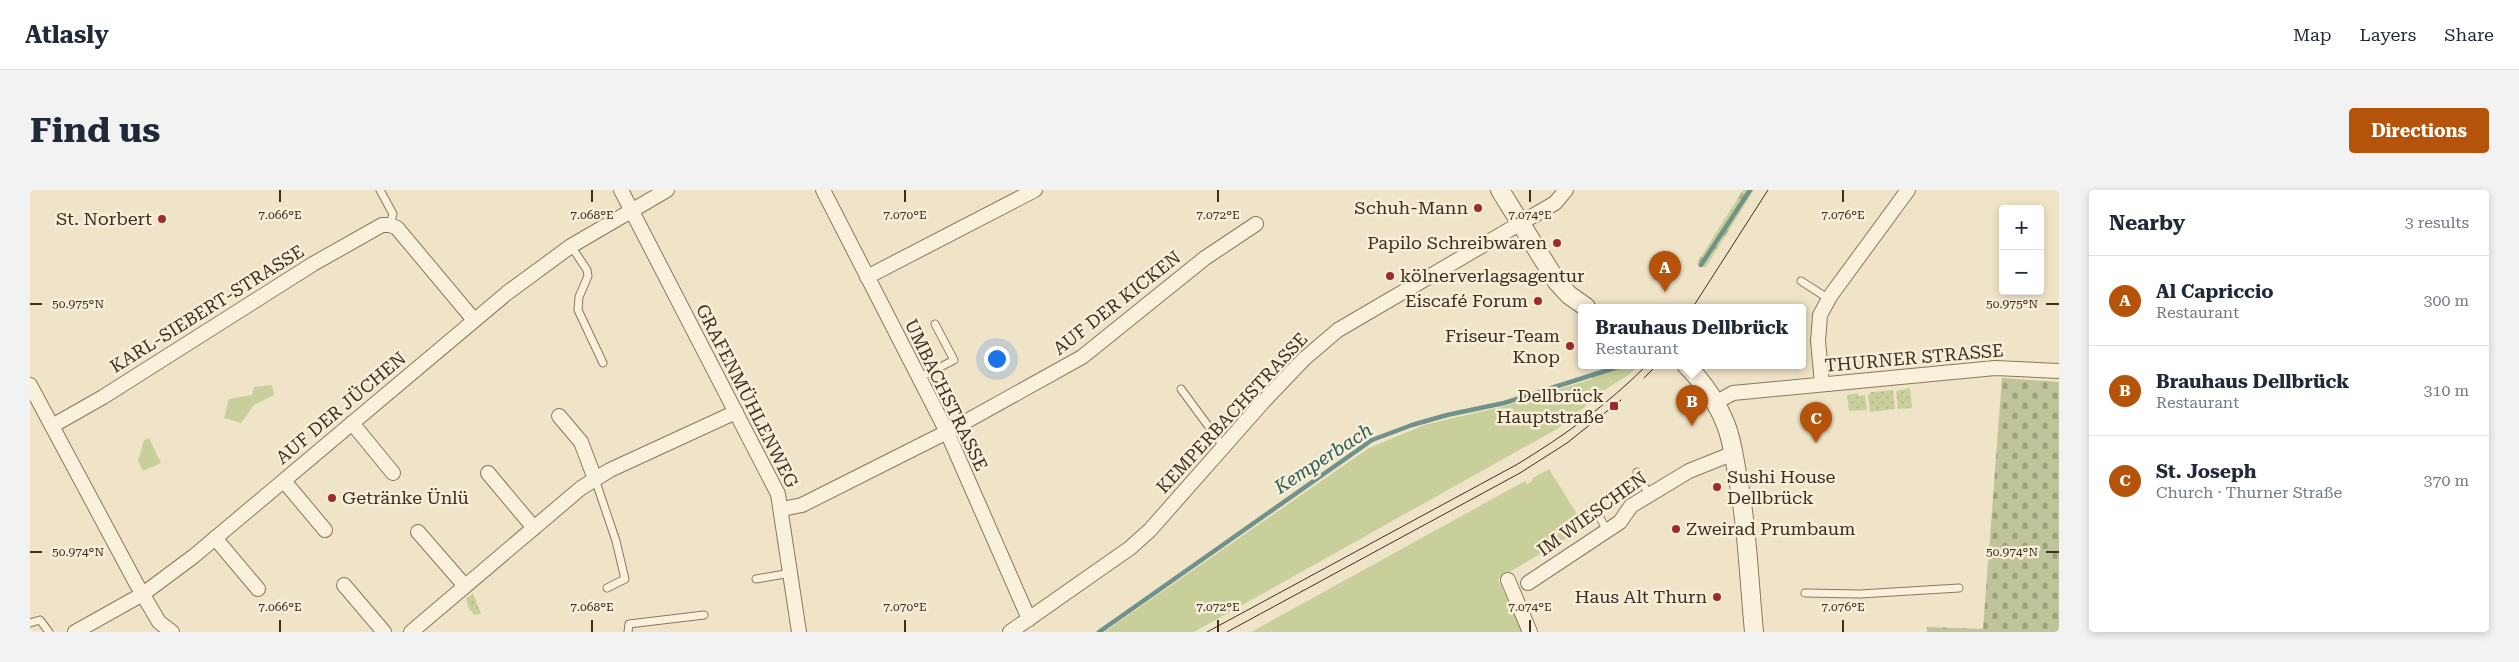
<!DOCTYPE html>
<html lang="en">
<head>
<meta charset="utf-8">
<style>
  body { margin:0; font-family:"Roboto Serif",serif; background:#f2f2f3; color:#1f2937 }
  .controls { position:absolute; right:15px; top:15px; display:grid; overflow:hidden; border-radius:5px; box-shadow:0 2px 8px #0003 }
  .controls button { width:45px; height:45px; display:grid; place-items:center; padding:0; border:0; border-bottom:1px solid #e0e1e3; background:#fff; color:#1f2937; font:25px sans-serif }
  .you { position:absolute; left:966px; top:168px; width:18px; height:18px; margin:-12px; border:4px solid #fff; border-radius:50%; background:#1a73e8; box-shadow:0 0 0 8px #1a73e833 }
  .badge { display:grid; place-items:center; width:32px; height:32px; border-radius:50%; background:#b45309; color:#fff; font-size:16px; font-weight:700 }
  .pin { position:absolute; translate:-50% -41px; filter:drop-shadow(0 1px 2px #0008) }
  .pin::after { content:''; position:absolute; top:26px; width:18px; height:15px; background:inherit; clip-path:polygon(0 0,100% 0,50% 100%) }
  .popup { position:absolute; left:1548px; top:114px; width:228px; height:65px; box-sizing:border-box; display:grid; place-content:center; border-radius:5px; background:#fff; filter:drop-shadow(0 1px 4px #0005); font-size:16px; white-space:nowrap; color:#747a83 }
  .popup b { font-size:19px; color:#1f2937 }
  .popup::after { content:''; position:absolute; left:50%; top:100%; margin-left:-10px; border:10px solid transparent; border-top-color:#fff }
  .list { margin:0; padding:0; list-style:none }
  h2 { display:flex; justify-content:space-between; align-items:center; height:65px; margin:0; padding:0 20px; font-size:21px }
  h2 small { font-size:16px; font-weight:400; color:#747a83 }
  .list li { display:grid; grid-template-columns:32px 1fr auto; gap:15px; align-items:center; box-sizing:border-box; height:90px; padding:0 20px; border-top:1px solid #e0e1e3 }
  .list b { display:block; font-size:19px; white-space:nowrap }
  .list p { margin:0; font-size:16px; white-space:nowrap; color:#747a83 }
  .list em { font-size:16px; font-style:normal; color:#747a83 }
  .map { position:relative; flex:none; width:2029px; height:442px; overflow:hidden; border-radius:5px }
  header { display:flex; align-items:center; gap:30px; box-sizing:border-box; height:70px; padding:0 25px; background:#fff; border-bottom:1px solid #e0e1e3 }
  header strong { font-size:24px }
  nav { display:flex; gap:28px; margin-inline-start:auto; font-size:18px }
  .intro { display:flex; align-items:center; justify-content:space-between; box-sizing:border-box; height:120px; padding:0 30px }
  h1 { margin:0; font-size:35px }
  .button { padding:12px 22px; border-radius:5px; background:#b45309; color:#fff; font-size:18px; font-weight:700 }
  main { display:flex; gap:30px; padding:0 30px }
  aside { flex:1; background:#fff; border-radius:5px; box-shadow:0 2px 8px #0003 }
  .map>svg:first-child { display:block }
</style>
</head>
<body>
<header>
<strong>Atlasly</strong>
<nav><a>Map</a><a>Layers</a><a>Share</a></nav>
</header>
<div class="intro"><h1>Find us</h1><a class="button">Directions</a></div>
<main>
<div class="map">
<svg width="2029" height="442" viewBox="0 0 2029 442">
  <defs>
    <pattern id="grass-dots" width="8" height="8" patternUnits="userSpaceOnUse" patternTransform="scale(1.25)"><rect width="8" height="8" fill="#c9cf9b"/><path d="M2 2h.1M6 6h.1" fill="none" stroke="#aeb285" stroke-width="1.8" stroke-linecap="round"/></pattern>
    <pattern id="forest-firs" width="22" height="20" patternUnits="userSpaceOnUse" patternTransform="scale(1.25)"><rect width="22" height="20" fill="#c9cf9b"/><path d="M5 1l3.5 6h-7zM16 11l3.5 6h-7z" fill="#aeb285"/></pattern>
    <pattern id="cemetery-stones" width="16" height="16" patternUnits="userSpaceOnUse" patternTransform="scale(1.25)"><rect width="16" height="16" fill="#bfc49a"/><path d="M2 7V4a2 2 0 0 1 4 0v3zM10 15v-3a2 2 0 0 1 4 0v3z" fill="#9ca07d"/></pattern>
  </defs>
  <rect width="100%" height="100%" fill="#f0e4c8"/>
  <g fill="url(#grass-dots)">
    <polygon points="1880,198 1882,218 1868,219 1866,201"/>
    <polygon points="1863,200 1865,219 1840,222 1838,205 1841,202"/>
    <polygon points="1828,203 1828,206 1835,205 1837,220 1819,221 1817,205"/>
    <polygon points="443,403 451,424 444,425 442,421 440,421 436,409"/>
  </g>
  <polygon fill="url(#forest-firs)" points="1713,0 1724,0 1676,77 1669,76 1667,73"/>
  <polygon fill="url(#cemetery-stones)" points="1972,188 2029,192 2029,442 1897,442 1897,437 1953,439"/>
  <g fill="#c9cf9b">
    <polygon points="1588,175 1608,175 1600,184 1579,197 1527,239 1164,442 1074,442 1339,258 1394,235 1475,216 1562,189 1560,184"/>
    <polygon points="242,195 244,205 224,215 211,233 194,228 199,209 222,205 224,197"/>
    <polygon points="119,248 131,273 113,281 108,271 114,250"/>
    <polygon points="1519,279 1555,337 1468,389 1493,442 1221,442 1495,291 1497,294 1502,291 1503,288"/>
  </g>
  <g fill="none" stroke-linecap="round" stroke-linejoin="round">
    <g stroke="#6f938a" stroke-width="4.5">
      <polyline points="1671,75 1720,0"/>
      <polyline points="1069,442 1342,250 1382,235 1417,225 1474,213 1594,175"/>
    </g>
    <g stroke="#8d765c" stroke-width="9">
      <g id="service">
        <polyline points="350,0 363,24 360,35"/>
        <polyline points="541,56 557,80 558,86 549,107 548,120 573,173"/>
        <polyline points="1771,91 1799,109"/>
        <polyline points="889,188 924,170 905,134"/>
        <polyline points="1151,199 1193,256"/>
        <polyline points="1607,282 1619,305"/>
        <polyline points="565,289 586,351 595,389 577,398"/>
        <polyline points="1567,322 1577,341"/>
        <polyline points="726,389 761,383"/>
        <polyline points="1775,403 1830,404 1929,398"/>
        <polyline points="0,433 10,430 19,442"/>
        <polyline points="598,442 599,434 674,425"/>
      </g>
    </g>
    <g stroke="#8d765c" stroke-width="16">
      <g id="minor">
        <polyline points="591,0 748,304 769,442"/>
        <polyline points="793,0 917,242 999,429"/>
        <polyline points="837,87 1005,0"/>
        <polyline points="1792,194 1788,151 1790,125 1801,105 1878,0"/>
        <polyline points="0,195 106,393 129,432 142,442"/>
        <polyline points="1685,213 1703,203 1965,178 2029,181"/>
        <polyline points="529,226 551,252 565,289"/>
        <polyline points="322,233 363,283"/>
        <polyline points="22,236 73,207 283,74 352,35 360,35 367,38 444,130"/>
        <polyline points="458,283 504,338"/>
        <polyline points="254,291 295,340"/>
        <polyline points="752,319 772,315 917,242 1052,167 1175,68 1226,34"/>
        <polyline points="388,342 435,396"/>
        <polyline points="185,348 228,399"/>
        <polyline points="1478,390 1500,442"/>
        <polyline points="1498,393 1590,332 1601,316 1659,281 1704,263"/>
        <polyline points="314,395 354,442"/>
        <polyline points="45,442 113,404 164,366 477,103 541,56 637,0"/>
        <polyline points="381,442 551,298 580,280 706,222"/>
        <polyline points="980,442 1100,358 1120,340 1233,212 1274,169 1308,140 1525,13 1536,0"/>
      </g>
    </g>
    <g stroke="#8d765c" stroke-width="20">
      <g id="tertiary">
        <polyline points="1470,0 1527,92 1539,105 1556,117"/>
        <path d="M1656,175C1673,192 1687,212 1696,235C1702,250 1704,267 1707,283C1717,335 1719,389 1724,442"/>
      </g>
    </g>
    <use href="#service" stroke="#faf1dc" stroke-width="7"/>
    <use href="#minor" stroke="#faf1dc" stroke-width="14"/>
    <use href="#tertiary" stroke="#faf1dc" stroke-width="18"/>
    <g stroke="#3d2e20" stroke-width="1">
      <polyline points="1663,117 1738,0"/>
      <polyline points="1614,188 1627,175"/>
      <path d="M1177,442L1486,275C1534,246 1577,215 1617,175"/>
      <polyline points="1197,442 1490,283 1537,253 1591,210"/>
    </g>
  </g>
  <path fill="none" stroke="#3d2e20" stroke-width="2" d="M250,0V12M562,0V12M875,0V12M1188,0V12M1500,0V12M1813,0V12M0,114H12M2016,114H2029M0,362H12M2016,362H2029M250,430V442M562,430V442M875,430V442M1188,430V442M1500,430V442M1813,430V442"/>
  <g fill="#9e2a2b" stroke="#f7eed8" stroke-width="2">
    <circle cx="1448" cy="18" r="5"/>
    <circle cx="132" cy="29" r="5"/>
    <circle cx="1527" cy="53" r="5"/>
    <circle cx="1360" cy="86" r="5"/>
    <circle cx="1508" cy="111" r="5"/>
    <circle cx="1540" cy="156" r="5"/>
    <rect x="1579" y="211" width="10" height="10" rx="2.5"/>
    <circle cx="1687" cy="297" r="5"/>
    <circle cx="302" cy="308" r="5"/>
    <circle cx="1646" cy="339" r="5"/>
    <circle cx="1687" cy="407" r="5"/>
  </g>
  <g text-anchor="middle" stroke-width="5" stroke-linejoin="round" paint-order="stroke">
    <g font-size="18" fill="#3d2e20" stroke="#f7eed8" text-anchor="end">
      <text x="1438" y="24">Schuh-Mann</text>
      <text x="122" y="35">St. Norbert</text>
      <text x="1517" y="59">Papilo Schreibwaren</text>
      <text x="1370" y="92" text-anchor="start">kölnerverlagsagentur</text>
      <text x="1498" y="117">Eiscafé Forum</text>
      <text x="1530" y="152">Friseur-Team<tspan x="1530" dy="21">Knop</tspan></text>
      <text x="1574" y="212">Dellbrück<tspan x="1574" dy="21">Hauptstraße</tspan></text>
      <text x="1697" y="293" text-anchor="start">Sushi House<tspan x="1697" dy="21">Dellbrück</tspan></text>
      <text x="312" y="314" text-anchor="start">Getränke Ünlü</text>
      <text x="1656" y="345" text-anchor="start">Zweirad Prumbaum</text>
      <text x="1677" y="413">Haus Alt Thurn</text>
    </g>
    <g font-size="18" fill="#3d2e20" stroke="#f7eed8">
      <text transform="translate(1087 113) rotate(-38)" y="6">AUF DER KICKEN</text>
      <text transform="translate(177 119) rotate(-32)" y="6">KARL-SIEBERT-STRASSE</text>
      <text transform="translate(1884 168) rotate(-5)" y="6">THURNER STRASSE</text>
      <text transform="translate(916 205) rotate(64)" y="6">UMBACHSTRASSE</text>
      <text transform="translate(717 206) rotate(63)" y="6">GRAFENMÜHLENWEG</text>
      <text transform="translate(311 218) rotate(-40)" y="6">AUF DER JÜCHEN</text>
      <text transform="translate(1202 223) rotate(-47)" y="6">KEMPERBACHSTRASSE</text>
      <text transform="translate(1562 324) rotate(-36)" y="6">IM WIESCHEN</text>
    </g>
    <g font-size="19" font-style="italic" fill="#2f5d5a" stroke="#f7eed8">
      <text transform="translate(1293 268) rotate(-33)" y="7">Kemperbach</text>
    </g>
  </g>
  <g font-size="12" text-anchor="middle" fill="#3d2e20" stroke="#f7eed8" stroke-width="5" stroke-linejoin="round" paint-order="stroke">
    <text x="250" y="29">7.066°E</text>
    <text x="562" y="29">7.068°E</text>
    <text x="875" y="29">7.070°E</text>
    <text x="1188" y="29">7.072°E</text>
    <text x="1500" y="29">7.074°E</text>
    <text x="1813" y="29">7.076°E</text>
    <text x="48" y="118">50.975°N</text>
    <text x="1982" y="118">50.975°N</text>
    <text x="48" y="366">50.974°N</text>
    <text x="1982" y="366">50.974°N</text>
    <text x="250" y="421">7.066°E</text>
    <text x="562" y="421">7.068°E</text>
    <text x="875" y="421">7.070°E</text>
    <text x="1188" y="421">7.072°E</text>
    <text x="1500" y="421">7.074°E</text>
    <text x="1813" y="421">7.076°E</text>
  </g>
</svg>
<div class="controls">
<button>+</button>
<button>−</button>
</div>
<div class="you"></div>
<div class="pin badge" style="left:1635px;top:102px">A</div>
<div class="pin badge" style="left:1662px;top:236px">B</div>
<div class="popup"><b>Brauhaus Dellbrück</b>Restaurant</div>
<div class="pin badge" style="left:1786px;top:253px">C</div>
</div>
<aside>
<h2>Nearby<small>3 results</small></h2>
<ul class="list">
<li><span class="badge">A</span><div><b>Al Capriccio</b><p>Restaurant</p></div><em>300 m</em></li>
<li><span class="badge">B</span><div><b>Brauhaus Dellbrück</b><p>Restaurant</p></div><em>310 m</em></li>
<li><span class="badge">C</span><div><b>St. Joseph</b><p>Church · Thurner Straße</p></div><em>370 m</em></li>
</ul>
</aside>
</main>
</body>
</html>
